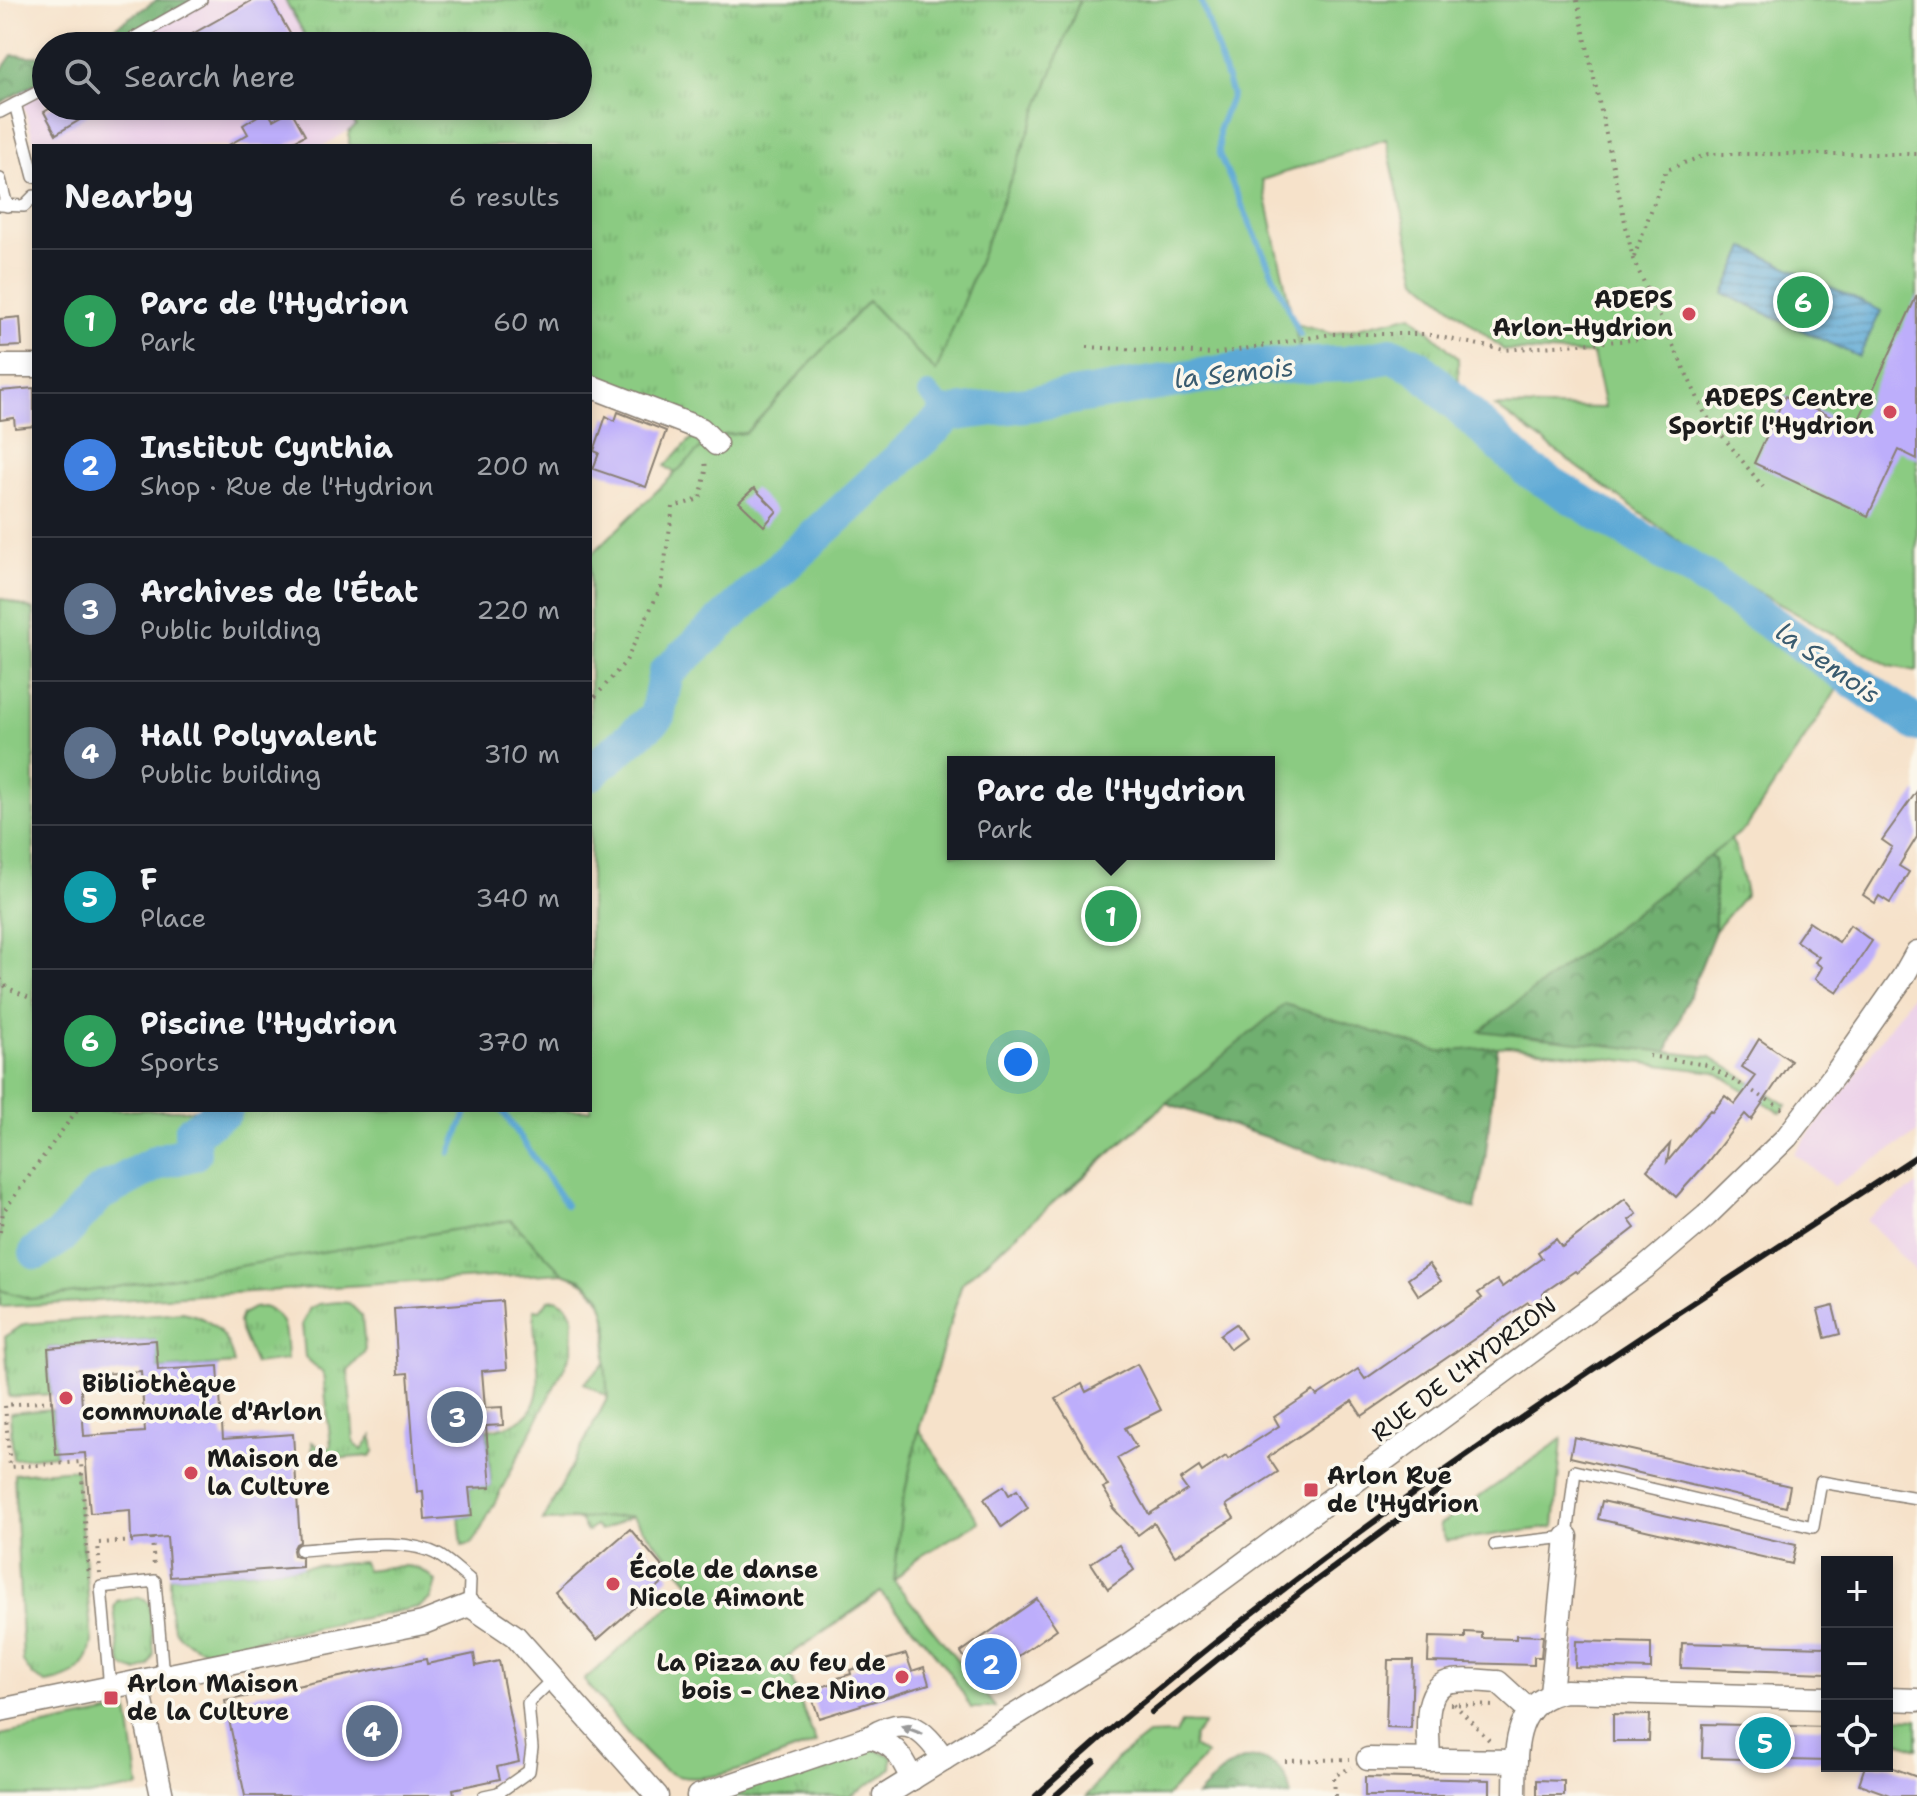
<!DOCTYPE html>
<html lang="en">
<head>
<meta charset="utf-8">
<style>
  body { margin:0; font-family:"Shantell Sans",sans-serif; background:#242831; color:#f1f3f6 }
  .controls { position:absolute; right:24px; bottom:24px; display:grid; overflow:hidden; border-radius:0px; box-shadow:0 4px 12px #0003 }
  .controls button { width:72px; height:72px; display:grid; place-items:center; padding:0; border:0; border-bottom:2px solid #363941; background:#171b24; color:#f1f3f6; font:40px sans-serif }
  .you { position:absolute; left:1018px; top:1062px; width:28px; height:28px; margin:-20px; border:6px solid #fff; border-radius:50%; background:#1a73e8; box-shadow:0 0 0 12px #1a73e833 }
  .badge { display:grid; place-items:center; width:52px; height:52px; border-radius:50%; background:#d1495b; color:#fff; font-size:26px; font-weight:700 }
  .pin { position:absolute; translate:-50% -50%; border:4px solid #fff; box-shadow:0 2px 8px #0006 }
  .popup { position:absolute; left:947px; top:756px; width:328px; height:104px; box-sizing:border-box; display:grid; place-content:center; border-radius:0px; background:#171b24; filter:drop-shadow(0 2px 6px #0005); font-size:26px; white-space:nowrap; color:#9ea1a6 }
  .popup b { font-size:30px; color:#f1f3f6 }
  .popup::after { content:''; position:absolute; left:50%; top:100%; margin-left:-16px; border:16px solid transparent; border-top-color:#171b24 }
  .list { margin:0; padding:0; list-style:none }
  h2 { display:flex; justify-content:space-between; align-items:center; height:104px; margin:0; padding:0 32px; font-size:34px }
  h2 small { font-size:26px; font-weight:400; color:#9ea1a6 }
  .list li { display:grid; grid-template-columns:52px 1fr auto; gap:24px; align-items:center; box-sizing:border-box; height:144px; padding:0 32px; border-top:2px solid #363941 }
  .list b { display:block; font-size:30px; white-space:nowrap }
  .list p { margin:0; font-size:26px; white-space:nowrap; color:#9ea1a6 }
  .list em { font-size:26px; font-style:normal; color:#9ea1a6 }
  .icon { flex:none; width:44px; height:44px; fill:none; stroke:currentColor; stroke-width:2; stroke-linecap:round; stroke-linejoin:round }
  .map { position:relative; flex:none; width:1917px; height:1796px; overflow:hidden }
  .search { position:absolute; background:#171b24; box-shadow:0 4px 12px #0003; left:32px; top:32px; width:560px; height:88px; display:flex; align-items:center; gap:20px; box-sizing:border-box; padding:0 28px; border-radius:44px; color:#9ea1a6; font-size:30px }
  .panel { position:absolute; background:#171b24; box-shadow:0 4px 12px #0003; left:32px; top:144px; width:560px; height:968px; border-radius:0px }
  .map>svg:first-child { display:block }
</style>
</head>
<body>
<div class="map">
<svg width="1917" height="1796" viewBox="0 0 1917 1796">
  <defs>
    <pattern id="grass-tufts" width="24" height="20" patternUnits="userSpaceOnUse" patternTransform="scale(2)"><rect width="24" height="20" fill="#8bcb82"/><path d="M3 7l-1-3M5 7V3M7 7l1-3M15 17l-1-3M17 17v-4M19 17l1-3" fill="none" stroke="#77ae70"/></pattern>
    <pattern id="forest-crowns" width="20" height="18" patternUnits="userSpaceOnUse" patternTransform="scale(2)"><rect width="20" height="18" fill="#70af70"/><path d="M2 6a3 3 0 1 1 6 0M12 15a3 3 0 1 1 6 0" fill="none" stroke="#5b8e5b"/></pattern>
    <pattern id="water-rules" width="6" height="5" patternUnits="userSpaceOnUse" patternTransform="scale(2)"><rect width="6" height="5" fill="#5ca8d5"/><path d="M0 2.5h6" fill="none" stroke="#4b88ac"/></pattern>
  </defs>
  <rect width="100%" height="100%" fill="#fbf7ec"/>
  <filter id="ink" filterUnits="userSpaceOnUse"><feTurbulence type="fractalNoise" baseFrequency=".0125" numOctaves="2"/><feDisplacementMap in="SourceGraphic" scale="16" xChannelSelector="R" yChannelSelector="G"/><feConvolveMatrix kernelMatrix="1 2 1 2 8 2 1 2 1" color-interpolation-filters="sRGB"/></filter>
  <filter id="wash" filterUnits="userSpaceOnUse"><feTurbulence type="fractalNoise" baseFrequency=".006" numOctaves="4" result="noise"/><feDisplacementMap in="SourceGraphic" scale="32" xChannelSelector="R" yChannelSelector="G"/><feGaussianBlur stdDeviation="1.8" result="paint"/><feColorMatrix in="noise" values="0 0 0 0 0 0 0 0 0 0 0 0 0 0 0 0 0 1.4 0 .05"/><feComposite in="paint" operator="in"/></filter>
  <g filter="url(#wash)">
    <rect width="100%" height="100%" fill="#f6e2ca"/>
    <g fill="#ecd1e9">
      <polygon points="194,0 285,0 311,46 107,46"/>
      <polygon points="46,78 46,106 345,106 356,126 323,146 35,146 20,92"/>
      <polygon points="1917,988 1917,1133 1834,1186 1794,1153 1847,1087"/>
      <polygon points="1917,1185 1917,1273 1866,1219"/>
    </g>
    <g fill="url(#grass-tufts)" stroke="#54744f" stroke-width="2" fill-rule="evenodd">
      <path d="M285,0H1080L986,247L1249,311L1332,334L1412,315L1458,358L1459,394L1527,469L1736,849L1746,894L1715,931V860L1269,762H953V854L1006,1244L962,1283L919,1429L979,1522L916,1559L894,1581L861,1607L784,1659L816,1743C780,1755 701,1792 668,1772C642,1756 605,1704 584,1680L693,1586L632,1516L600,1531L595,1526L587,1532L580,1520L543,1521L608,1397L584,1383L605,1363C609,1320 611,1289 563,1273L0,1307V1182L590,1110L677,475L665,466L701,429L590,386V146H349V131L356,126L345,106H578V46H311ZM868,302L728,470L724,435L746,433Z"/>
      <path d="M556,1299L567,1305L573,1317L572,1352L477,1537L471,1544L462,1546L459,1517L471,1516L469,1488L491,1486L487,1430C564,1423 531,1359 534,1309L540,1310L549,1300Z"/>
      <polygon points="339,1302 349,1303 362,1316 365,1351 348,1371 354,1443 362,1450 372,1436 374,1452 370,1456 318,1460 313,1458 312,1442 325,1452 331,1446 323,1373 305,1357 302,1324 310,1308 319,1304"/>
      <path d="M263,1307C289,1315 285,1337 287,1360L255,1364L241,1331L239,1322L242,1314L253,1308Z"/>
      <path d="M183,1312C212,1318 229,1335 234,1364L158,1370L155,1340L48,1348L51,1394L9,1397L5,1337L24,1324Z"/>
      <polygon points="52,1409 56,1455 13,1459 10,1413"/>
      <path d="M76,1469L92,1642C88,1669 72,1679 46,1683L32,1675L23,1662L14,1474Z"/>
      <path d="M363,1562L366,1570C394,1567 416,1558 436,1582L431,1599L419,1607L205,1650C162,1636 171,1616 170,1577Z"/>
      <polygon points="138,1597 145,1599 149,1604 154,1654 149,1666 137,1672 123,1666 120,1659 114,1608 117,1601"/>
      <polygon points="1893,1718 1917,1719 1917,1749 1891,1739 1890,1728"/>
      <polygon points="1181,1723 1204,1724 1194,1737 1193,1747 1207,1755 1166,1796 1087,1796 1116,1760 1148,1735 1176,1734"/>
      <polygon points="872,1747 892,1756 891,1768 881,1777 850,1796 724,1796"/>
    </g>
    <g fill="url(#forest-crowns)" stroke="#466646" stroke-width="2">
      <polygon points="157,0 194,0 107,46 85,46"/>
      <polygon points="12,55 46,57 46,78 0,103 0,72"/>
      <polygon points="1684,840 1715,860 1715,931 1667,1052 1710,1060 1498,1044 1485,1160 1475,1209 1166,1103 1065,1194 1234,858"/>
      <path d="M1252,1758C1275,1759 1288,1774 1291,1796H1197C1214,1779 1227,1762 1252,1758Z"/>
    </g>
    <g fill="#8bcb82" stroke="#54744f" stroke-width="2" fill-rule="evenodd">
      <path d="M1080,0H1917V671L1890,666L1715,568L1495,406L1605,408L1593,354L1504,350L1417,279L1386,139L1262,180L1300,352L1403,350L1509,444L1712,579L1853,665L1746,828L1480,1031L1711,1057L1787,1105L1781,1113L1715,1072L1508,1046L1439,1052L1285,1004L1166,1103L962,1283L919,1429L902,1505L894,1581L996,1708H971C947,1662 915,1630 880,1592L784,1659L816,1743C780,1755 701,1792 668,1772C642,1756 605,1704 584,1680L693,1586L632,1516L543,1521L608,1397L605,1363L609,1326L599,1294L581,1279L563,1273L511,1220L110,1288L31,1299L0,1290V598L34,610V1110H590V556L703,446L709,451L724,435L746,433L868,301L936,372ZM953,762H1269V854H953Z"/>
      <polygon points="1562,1439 1554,1527 1446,1541 1439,1525"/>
      <polygon points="128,1709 139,1787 87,1796 0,1796 0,1735"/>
    </g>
    <polygon fill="url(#water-rules)" stroke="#3c6278" stroke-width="2" points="1745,247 1881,311 1859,357 1724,294"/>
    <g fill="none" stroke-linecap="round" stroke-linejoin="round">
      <g stroke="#5ca8d5" stroke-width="6">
        <polyline points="1201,0 1232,95 1219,128 1219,154 1300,335"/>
        <polyline points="1308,350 1314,365"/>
        <polyline points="502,1110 566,1205"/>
        <polyline points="451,1153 467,1110"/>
      </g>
      <polyline stroke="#5ca8d5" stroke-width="20" points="928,393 949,414"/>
      <g stroke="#5ca8d5" stroke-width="36">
        <polyline points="590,773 657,716 666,673 949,414 1034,403 1258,367 1345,364 1392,355 1417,366 1527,469 1713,583 1917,724"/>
        <polyline points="37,1252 60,1237 99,1194 158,1162 193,1153 192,1132 225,1110"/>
      </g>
    </g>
    <g id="blocks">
      <g fill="#bdaefb" fill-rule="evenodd">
        <polygon points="253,0 271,0 297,46 171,46"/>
        <polygon points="54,106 103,106 56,134 44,112"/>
        <polygon points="267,110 273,120 291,110 305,135 285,146 227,146 248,134 243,125"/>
        <polygon points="1917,295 1917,459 1899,450 1868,516 1754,463 1785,396 1855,428"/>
        <polygon points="20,317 22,346 0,347 0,319"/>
        <polygon points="34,388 34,426 15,428 14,418 0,420 0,391"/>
        <polygon points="618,412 666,431 646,487 593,469 599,453 594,451 606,416 615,421"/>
        <polygon points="754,488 777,511 764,526 739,502"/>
        <polygon points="1917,791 1917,837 1899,866 1909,872 1890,903 1879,896 1875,903 1863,895 1892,847 1882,840"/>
        <polygon points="1809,922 1839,942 1850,925 1872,941 1837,993 1815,979 1822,967 1815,962 1819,957 1796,941"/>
        <polygon points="1759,1039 1791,1061 1751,1120 1745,1114 1705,1165 1676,1197 1647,1170 1670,1144 1667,1162 1710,1110 1712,1112 1725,1096 1735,1104 1756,1076 1742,1067"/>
        <polygon points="1625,1199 1637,1214 1629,1220 1635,1228 1577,1273 1575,1271 1543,1293 1544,1296 1531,1306 1528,1302 1362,1416 1352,1401 1268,1457 1278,1472 1226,1505 1234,1518 1175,1556 1154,1523 1138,1535 1112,1507 1114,1506 1103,1488 1108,1486 1056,1399 1082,1384 1086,1392 1137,1364 1161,1410 1125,1428 1136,1447 1117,1458 1149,1514 1187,1490 1180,1480 1199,1467 1202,1472 1226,1456 1228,1459 1279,1426 1274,1417 1313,1391 1317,1396 1358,1369 1365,1379 1482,1298 1478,1293 1497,1280 1502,1287 1542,1258 1538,1252 1556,1239 1562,1247"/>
        <polygon points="1429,1264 1441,1281 1419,1296 1408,1279"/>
        <polygon points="502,1301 507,1369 482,1371 485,1408 502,1407 503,1425 486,1426 491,1487 469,1488 472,1516 425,1520 423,1491 417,1492 408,1373 398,1374 394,1309"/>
        <polygon points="1833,1306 1840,1334 1825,1338 1818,1310"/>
        <polygon points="1236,1324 1245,1338 1230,1349 1220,1335"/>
        <path d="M156,1340L158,1370L218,1366L223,1439L293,1434L300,1542L296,1544L293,1550L294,1555L302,1558V1567L170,1577L167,1537L131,1540L130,1510L90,1513L85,1453L56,1455L48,1348ZM141,1371L145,1432L84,1436L80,1376Z"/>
        <polygon points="1574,1437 1790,1486 1786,1507 1570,1457"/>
        <polygon points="1004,1486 1009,1495 1017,1490 1028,1508 1002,1527 984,1499"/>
        <polygon points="1602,1501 1796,1545 1792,1564 1598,1519"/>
        <polygon points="630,1529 670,1576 597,1640 556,1593"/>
        <polygon points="1119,1545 1134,1570 1108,1589 1091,1563"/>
        <polygon points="1037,1599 1057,1629 980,1683 961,1652"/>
        <polygon points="1465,1632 1482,1633 1482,1638 1516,1639 1516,1635 1543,1636 1541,1657 1534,1657 1534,1665 1428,1662 1429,1637 1465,1638"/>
        <polygon points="1576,1641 1651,1643 1651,1669 1575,1667"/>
        <polygon points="1682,1643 1827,1647 1827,1673 1681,1668"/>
        <polygon points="474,1654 476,1666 499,1661 519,1762 497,1767 500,1779 453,1789 454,1794 444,1796 245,1796 225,1701 426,1659 427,1664"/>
        <polygon points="906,1654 912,1671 924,1667 929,1684 819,1718 810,1691 839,1681 838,1678 851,1674 850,1670"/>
        <polygon points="1388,1660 1413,1660 1411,1728 1386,1727"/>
        <polygon points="1613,1714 1650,1715 1649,1741 1613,1741"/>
        <polygon points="1703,1724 1827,1727 1827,1761 1702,1758"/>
        <polygon points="1865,1766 1888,1766 1917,1777 1917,1796 1892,1796 1859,1784"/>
        <polygon points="1365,1777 1490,1780 1490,1796 1365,1796"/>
        <polygon points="1537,1780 1564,1781 1564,1796 1537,1796"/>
      </g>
    </g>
  </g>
  <g filter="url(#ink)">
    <use href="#blocks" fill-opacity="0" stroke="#897f73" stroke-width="2"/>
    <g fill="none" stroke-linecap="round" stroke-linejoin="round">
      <g stroke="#897f73" stroke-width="14">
        <g id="lane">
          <polyline points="120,46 201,0"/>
          <polyline points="15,104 34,177"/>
          <polyline points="0,112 46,88"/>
          <polyline points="0,179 7,206"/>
          <polyline points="0,205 24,206 34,196"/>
          <polyline points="1495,1545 1567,1537 1575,1471 1813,1527 1821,1482 1917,1498"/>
          <path d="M301,1550C340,1548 406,1535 440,1556C451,1563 460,1572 470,1580L469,1605"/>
          <polyline points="110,1689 101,1587 155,1581 163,1677"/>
          <polyline points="484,1796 498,1793 529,1771 532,1748 528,1703 554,1678"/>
        </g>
      </g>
      <g stroke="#897f73" stroke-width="25">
        <g id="street">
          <polyline points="0,366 34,366"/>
          <polyline points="590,386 701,429 716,444"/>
          <polyline points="138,1683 162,1796"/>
          <polyline points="1551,1693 1567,1537"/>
          <polyline points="1887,1699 1917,1700"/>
          <polyline points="0,1710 423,1623 469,1605 515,1636 657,1796"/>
          <path d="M870,1737C897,1745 900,1755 912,1779"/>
          <polyline points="1368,1759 1516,1761"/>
          <path d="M1429,1760C1429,1736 1420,1686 1452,1681C1467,1679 1483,1681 1498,1682L1530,1711"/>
          <path d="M698,1796L870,1737C906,1714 922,1727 944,1759"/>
          <polyline points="884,1796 1125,1647 1201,1595 1646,1267 1706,1216 1787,1137 1838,1070 1903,977 1917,952"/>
          <path d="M1515,1796C1516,1753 1511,1700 1566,1691L1827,1698"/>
        </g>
      </g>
      <g stroke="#897f73" stroke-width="4" stroke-dasharray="2 6" stroke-linecap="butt">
        <polyline points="1577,0 1633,259 1705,414 1763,487"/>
        <polyline points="1634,257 1666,170 1708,154 1917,154"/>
        <polyline points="1087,347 1214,354 1332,334 1425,334 1504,350 1669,337"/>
        <polyline points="590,703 626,661 661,587 673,507 700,499 706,471 705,459"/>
        <polyline points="0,979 6,987 34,1000"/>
        <polyline points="1649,1056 1707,1065 1785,1110"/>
        <polyline points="0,1232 3,1212 77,1110"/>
        <polyline points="52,1401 5,1405 10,1467 81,1462 89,1578"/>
        <polyline points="152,1538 154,1567"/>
        <polyline points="100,1574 98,1543 138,1541"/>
        <polyline points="1450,1704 1493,1706"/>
        <polyline points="1454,1704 1490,1741"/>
        <polyline points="1285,1761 1350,1759"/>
        <polyline points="1335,1796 1334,1776 1352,1767"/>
      </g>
      <use href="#lane" stroke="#fff" stroke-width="11"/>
      <use href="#street" stroke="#fff" stroke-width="22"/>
      <g stroke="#1c1c1c" stroke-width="6">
        <polyline points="1152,1712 1306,1588 1446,1485"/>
        <path d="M1036,1796C1304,1549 1614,1355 1917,1156"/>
        <polyline points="1055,1796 1094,1761"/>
      </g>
    </g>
    <defs><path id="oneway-solid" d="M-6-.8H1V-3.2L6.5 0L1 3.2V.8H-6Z" transform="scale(2)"/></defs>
    <use fill="#999" href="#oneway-solid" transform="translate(912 1730) rotate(-159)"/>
  </g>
  <g fill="#d1495b" stroke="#fbf7ec" stroke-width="3">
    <circle cx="1689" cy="314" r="8"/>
    <circle cx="1890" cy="412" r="8"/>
    <circle cx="66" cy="1398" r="8"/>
    <circle cx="191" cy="1473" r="8"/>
    <rect x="1303" y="1482" width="16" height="16" rx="4"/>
    <circle cx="613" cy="1584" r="8"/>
    <circle cx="902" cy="1677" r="8"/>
    <rect x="103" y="1690" width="16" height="16" rx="4"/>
  </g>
  <g text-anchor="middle" stroke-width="7" stroke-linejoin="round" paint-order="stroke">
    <g font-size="24" font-weight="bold" fill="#1c1c1c" stroke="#fbf7ec" text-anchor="start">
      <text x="1673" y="308" text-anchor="end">ADEPS<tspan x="1673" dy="28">Arlon-Hydrion</tspan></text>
      <text x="1874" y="406" text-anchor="end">ADEPS Centre<tspan x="1874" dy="28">Sportif l'Hydrion</tspan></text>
      <text x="82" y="1392">Bibliothèque<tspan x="82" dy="28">communale d'Arlon</tspan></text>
      <text x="207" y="1467">Maison de<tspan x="207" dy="28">la Culture</tspan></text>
      <text x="1327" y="1484">Arlon Rue<tspan x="1327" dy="28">de l'Hydrion</tspan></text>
      <text x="629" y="1578">École de danse<tspan x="629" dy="28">Nicole Aimont</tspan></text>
      <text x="886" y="1671" text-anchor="end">La Pizza au feu de<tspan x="886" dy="28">bois - Chez Nino</tspan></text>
      <text x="127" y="1692">Arlon Maison<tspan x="127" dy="28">de la Culture</tspan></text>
    </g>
    <g font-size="24" fill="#1c1c1c" stroke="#fbf7ec">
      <text transform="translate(1464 1369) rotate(-37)" y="8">RUE DE L'HYDRION</text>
    </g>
    <g font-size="26" font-style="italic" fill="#395b6f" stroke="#fbf7ec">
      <text transform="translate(1234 373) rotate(-6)" y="9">la Semois</text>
      <text transform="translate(1828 663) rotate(35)" y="9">la Semois</text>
    </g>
  </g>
</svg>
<div class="controls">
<button>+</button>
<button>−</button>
<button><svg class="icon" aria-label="locate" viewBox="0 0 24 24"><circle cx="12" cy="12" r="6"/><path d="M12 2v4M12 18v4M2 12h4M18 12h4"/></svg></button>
</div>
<div class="you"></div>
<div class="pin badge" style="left:1111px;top:916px;background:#2e9e5b">1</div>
<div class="popup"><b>Parc de l'Hydrion</b>Park</div>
<div class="pin badge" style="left:991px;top:1664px;background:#3f7fe0">2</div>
<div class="pin badge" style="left:457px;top:1417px;background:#5c6f8a">3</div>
<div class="pin badge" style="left:372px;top:1731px;background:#5c6f8a">4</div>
<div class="pin badge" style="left:1765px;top:1743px;background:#0f9aa8">5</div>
<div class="pin badge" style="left:1803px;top:302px;background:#2e9e5b">6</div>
<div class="search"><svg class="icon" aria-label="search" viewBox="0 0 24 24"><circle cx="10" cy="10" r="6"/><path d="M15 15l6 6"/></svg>Search here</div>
<section class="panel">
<h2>Nearby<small>6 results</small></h2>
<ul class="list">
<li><span class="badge" style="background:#2e9e5b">1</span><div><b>Parc de l'Hydrion</b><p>Park</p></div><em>60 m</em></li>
<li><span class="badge" style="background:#3f7fe0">2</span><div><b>Institut Cynthia</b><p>Shop · Rue de l'Hydrion</p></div><em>200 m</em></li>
<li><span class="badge" style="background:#5c6f8a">3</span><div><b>Archives de l'État</b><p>Public building</p></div><em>220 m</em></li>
<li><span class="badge" style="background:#5c6f8a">4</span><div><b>Hall Polyvalent</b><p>Public building</p></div><em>310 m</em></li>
<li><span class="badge" style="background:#0f9aa8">5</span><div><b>F</b><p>Place</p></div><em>340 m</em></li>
<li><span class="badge" style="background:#2e9e5b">6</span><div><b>Piscine l'Hydrion</b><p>Sports</p></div><em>370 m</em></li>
</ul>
</section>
</div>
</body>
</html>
